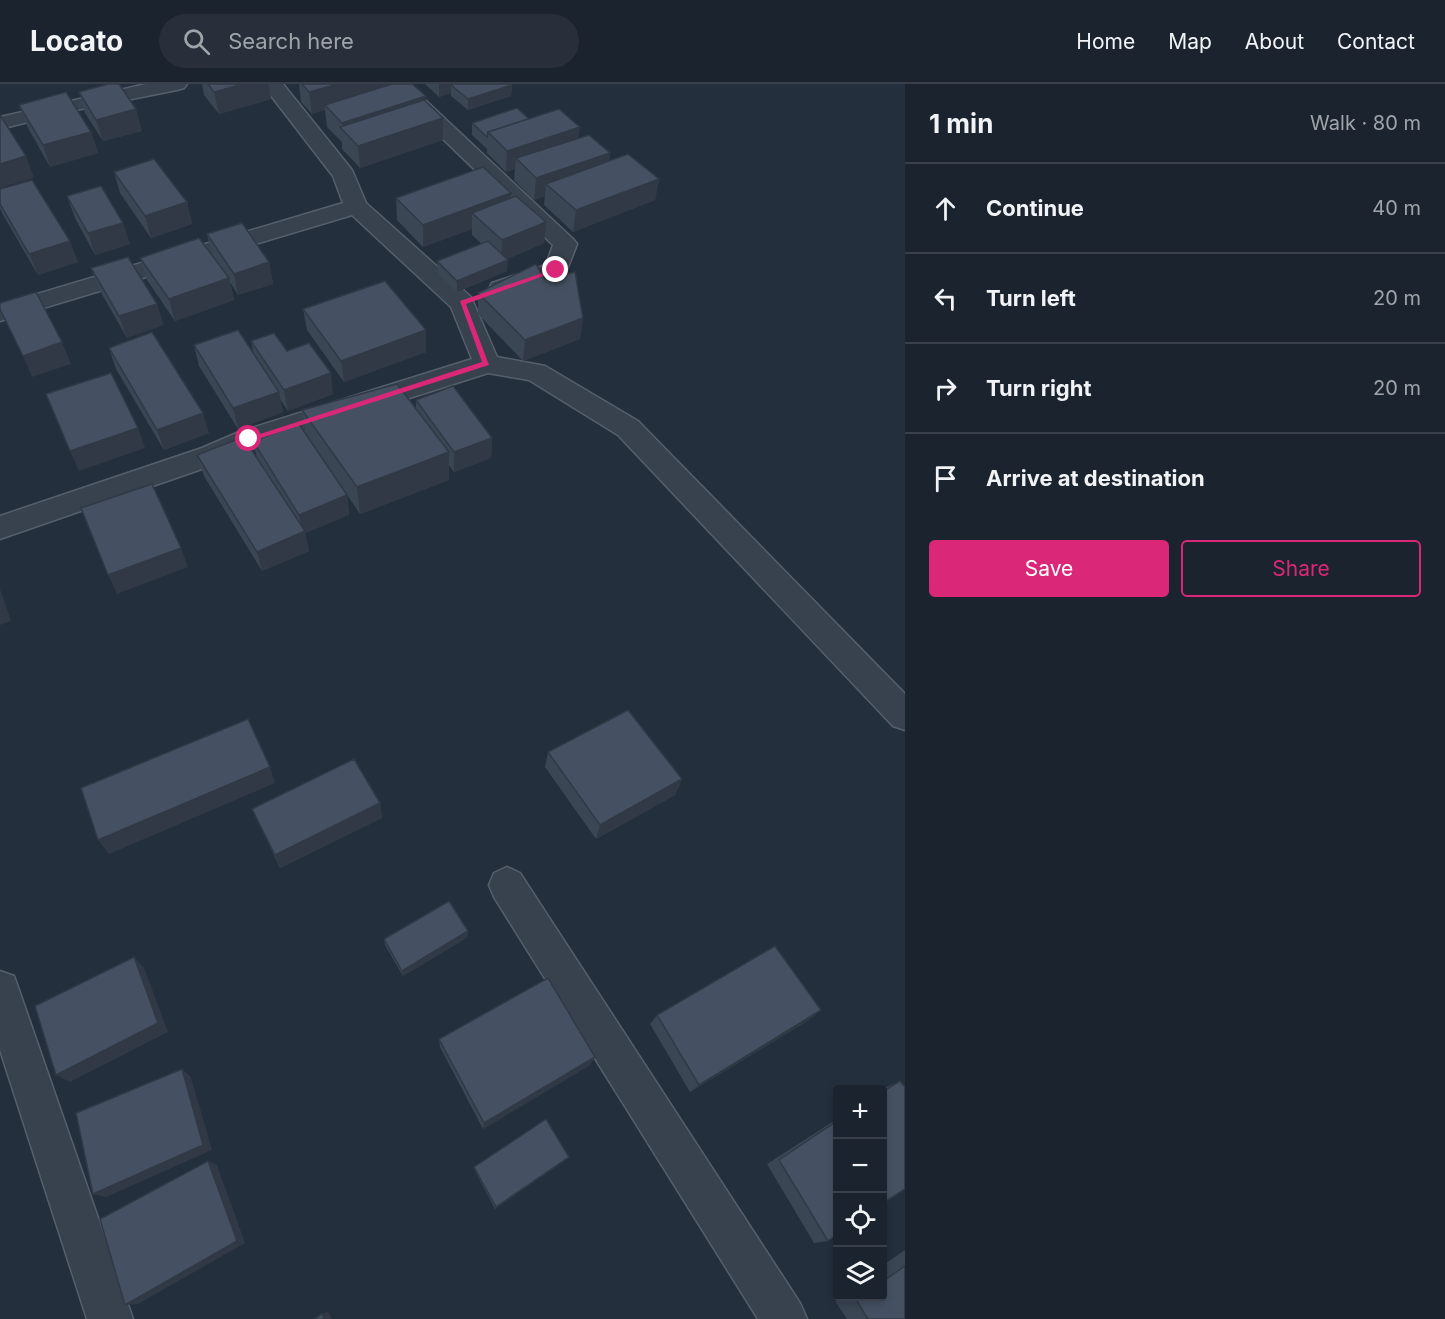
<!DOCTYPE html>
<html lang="en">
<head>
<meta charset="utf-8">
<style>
  body { margin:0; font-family:Inter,sans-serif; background:#282f3a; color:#f1f3f6 }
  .controls { position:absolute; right:18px; bottom:18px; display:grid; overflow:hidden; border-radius:6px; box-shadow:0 3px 9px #0003 }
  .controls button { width:54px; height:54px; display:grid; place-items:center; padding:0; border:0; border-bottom:2px solid #39404a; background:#1b232e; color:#f1f3f6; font:30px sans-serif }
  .stop { position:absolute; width:18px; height:18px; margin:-14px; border:4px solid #db2777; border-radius:50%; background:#fff }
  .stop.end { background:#db2777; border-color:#fff; box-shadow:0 2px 6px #0008 }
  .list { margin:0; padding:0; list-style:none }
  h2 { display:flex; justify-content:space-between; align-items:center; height:78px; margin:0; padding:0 24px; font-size:26px }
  h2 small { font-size:20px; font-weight:400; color:#a0a4aa }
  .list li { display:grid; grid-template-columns:39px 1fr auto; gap:18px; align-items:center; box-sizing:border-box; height:90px; padding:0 24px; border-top:2px solid #39404a }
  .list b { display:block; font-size:22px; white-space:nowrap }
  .list em { font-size:20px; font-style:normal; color:#a0a4aa }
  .actions { display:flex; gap:12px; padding:18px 24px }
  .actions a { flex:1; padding:14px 0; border:2px solid #db2777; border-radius:6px; text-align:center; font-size:21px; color:#db2777 }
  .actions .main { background:#db2777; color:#fff }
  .icon { flex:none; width:33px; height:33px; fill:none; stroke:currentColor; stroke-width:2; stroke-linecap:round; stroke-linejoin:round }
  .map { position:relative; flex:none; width:905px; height:1235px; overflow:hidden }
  header { display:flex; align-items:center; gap:36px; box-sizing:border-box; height:84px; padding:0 30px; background:#1b232e; border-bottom:2px solid #39404a }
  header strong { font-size:28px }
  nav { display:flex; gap:33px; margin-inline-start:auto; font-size:21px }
  .search { width:420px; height:54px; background:#282f3a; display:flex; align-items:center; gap:15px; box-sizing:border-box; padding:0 21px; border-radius:33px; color:#a0a4aa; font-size:22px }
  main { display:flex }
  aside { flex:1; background:#1b232e }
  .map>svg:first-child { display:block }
</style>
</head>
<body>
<header>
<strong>Locato</strong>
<div class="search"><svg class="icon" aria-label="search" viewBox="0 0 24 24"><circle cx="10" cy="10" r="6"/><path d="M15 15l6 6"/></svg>Search here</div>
<nav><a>Home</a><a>Map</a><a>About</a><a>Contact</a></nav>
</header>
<main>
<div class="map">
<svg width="905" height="1235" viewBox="0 0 905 1235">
  <rect width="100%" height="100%" fill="#242f3e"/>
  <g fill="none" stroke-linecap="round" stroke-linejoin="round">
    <g stroke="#565f6c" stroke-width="3">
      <g id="street">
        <polygon points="146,0 187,0 184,4 177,6 81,25 0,45 0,33"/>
        <polygon points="262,0 283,0 352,86 366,119 471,213 497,273 545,282 638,337 905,610 905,646 893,642 618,351 529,296 488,289 259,362 222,378 0,455 0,432 202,364 239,348 472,275 451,223 352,131 0,237 0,221 343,119 333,92"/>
        <polygon points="386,0 408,0 573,155 577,160 565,191 501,213 492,211 489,205 492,199 546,181 553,161"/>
        <polygon points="507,783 520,789 800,1219 807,1235 758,1235 494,813 489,801 494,789"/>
        <polygon points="0,887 14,892 19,906 133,1235 87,1235 0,966"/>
      </g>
    </g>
    <use href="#street" fill="#38414e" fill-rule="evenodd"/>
  </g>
  <g fill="#3b4654">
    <polygon points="202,0 268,0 271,15 219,30 204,11"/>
    <polygon points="299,0 412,0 426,18 443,56 360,84 342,65 342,58 327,43 325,26 312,30 301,18"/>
    <polygon points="425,0 511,0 512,1 511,12 468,26 451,12 451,9 439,13"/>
    <polygon points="79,8 142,47 103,57 85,29"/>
    <polygon points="19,21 91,48 98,69 50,83 27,42"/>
    <polygon points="529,35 579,54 610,69 609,76 659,95 655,116 573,148 544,121 545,112 534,116 514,96 515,85 506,88 487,69 487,65 472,51 472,39"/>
    <polygon points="114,88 187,118 192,140 151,154 120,109"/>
    <polygon points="0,105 78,178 38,191 2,129 0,124"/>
    <polygon points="511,109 511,114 546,138 544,159 507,175 507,187 457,208 438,189 437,177 482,160 472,151 472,145 423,163 397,136 396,114"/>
    <polygon points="67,112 130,160 95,171 75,134"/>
    <polygon points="207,150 269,178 273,200 238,211 230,198 234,216 175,237 147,196 140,174 212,171"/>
    <polygon points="91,184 157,220 163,241 127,254 99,205"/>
    <polygon points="545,195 583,234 580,255 523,277 478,230 478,209"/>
    <polygon points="303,225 426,246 426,268 344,298 307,246"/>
    <polygon points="251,257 287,267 333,310 288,327 280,315 283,328 238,345 199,282 194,261 254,271"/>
    <polygon points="109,264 209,349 164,366 116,285"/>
    <polygon points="416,316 492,354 491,374 454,388 449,381 449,396 360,430 343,405 347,411 349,431 305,449 309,467 262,487 204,392 197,371 257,374 253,357 306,350 302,326 416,325"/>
    <polygon points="548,668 682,695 675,711 596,755 545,683"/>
    <polygon points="380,719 382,734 280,784 252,725"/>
    <polygon points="468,853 403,892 385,861 384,855"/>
    <polygon points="821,926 809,936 690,1008 650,940 657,931"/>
    <polygon points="439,955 590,981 483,1045 440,963"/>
    <polygon points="900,997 882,1120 882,1005"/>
    <polygon points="837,1035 837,1151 828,1157 814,1159 767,1080"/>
    <polygon points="567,1075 495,1125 474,1085 474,1083"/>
    <polygon points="905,1166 905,1235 847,1235 835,1217 841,1212 882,1212 882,1182"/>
  </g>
  <g fill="#303945">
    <polygon points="243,0 268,0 271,15 219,30 214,8"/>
    <polygon points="338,0 393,0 325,21 325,26 312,30 309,8"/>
    <polygon points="439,0 479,0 451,1 451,9 439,13"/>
    <polygon points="512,1 511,12 468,26 468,15"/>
    <polygon points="426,12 426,34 343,46 342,39"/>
    <polygon points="136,25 142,47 103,57 96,36"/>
    <polygon points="443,34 443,56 360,84 358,62"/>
    <polygon points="580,43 577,65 516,74 515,85 506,88 507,67"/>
    <polygon points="91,48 98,69 50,83 43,61"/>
    <polygon points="610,69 607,91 546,100 545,112 534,116 536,94"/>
    <polygon points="26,72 34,94 0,104 0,80"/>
    <polygon points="659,95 655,116 573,148 576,126"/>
    <polygon points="511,109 510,130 472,129 472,145 423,163 423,141"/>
    <polygon points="187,118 192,140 151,154 145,132"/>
    <polygon points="546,138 544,159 501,177 502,156"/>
    <polygon points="123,139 130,160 95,171 88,149"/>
    <polygon points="70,157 78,178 38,191 29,170"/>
    <polygon points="508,176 507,187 457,208 457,197"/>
    <polygon points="269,178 273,200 238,211 234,190"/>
    <polygon points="229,194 234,216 175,237 169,215"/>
    <polygon points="157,220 163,241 127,254 119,232"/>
    <polygon points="583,234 580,255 523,277 525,256"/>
    <polygon points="426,246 426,268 344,298 341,277"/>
    <polygon points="62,258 71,280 32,293 23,272"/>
    <polygon points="331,289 333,310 288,327 284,306"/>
    <polygon points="279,308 283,328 238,345 233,324"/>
    <polygon points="203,329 209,349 164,366 157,346"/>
    <polygon points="138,344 145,364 79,387 70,367"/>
    <polygon points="492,354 491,374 454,388 454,368"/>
    <polygon points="449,368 449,396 360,430 357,403"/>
    <polygon points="347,411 349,431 305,449 309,467 262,487 257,468 302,448 299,431"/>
    <polygon points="181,464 188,483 117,510 108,491"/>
    <polygon points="0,505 11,537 0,541"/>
    <polygon points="270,683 275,699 109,770 98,756"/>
    <polygon points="682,695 675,711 596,755 600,741"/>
    <polygon points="380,719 382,734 280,784 275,771"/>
    <polygon points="468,847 468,853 403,892 402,887"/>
    <polygon points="134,873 144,884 168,948 70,998 56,991"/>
    <polygon points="821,926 809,936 690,1008 699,1001"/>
    <polygon points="595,973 590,981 483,1045 484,1039"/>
    <polygon points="182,985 191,993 212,1066 106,1113 93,1110"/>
    <polygon points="569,1073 567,1075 495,1125 496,1123"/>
    <polygon points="208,1077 217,1081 245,1159 138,1220 125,1221"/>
    <polygon points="328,1228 332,1235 324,1235 322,1230"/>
  </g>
  <g fill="#455162" stroke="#303945" stroke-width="1.5">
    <polygon points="108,0 119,0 136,25 96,36 79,8"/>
    <polygon points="208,0 243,0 214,8"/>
    <polygon points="302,0 338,0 309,8"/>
    <polygon points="392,0 412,0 426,12 342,39 325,21"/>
    <polygon points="453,0 511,0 512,1 468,15 451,1"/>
    <polygon points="66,8 91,48 43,61 19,21"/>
    <polygon points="424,16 443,34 358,62 340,43"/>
    <polygon points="517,24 529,35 488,48 487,53 472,39"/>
    <polygon points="559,25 580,43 507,67 488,48"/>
    <polygon points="0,31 26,72 0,80"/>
    <polygon points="589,51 610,69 536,94 516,74"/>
    <polygon points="628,70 659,95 576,126 546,100"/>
    <polygon points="154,75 187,118 145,132 114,88"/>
    <polygon points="483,83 511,109 423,141 396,114"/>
    <polygon points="32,96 70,157 29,170 0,120 0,105"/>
    <polygon points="101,102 123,139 88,149 67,112"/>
    <polygon points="516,112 546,138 502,156 472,129"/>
    <polygon points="242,139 269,178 234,190 207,150"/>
    <polygon points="199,154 229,194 169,215 140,174"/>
    <polygon points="488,157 508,176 457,197 437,177"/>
    <polygon points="128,173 157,220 119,232 91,184"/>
    <polygon points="536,180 545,195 575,188 583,234 525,256 478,209"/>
    <polygon points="385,197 426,246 341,277 303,225"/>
    <polygon points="36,208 62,258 23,272 0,225 0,219"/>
    <polygon points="238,246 279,308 233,324 194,261"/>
    <polygon points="152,248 203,329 157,346 109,264"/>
    <polygon points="274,249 287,267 309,259 331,289 284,306 251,257"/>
    <polygon points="111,289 138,344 70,367 46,310"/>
    <polygon points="397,300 449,368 357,403 302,326"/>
    <polygon points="453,302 492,354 454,368 416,316"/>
    <polygon points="299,340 347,411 299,431 253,357"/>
    <polygon points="243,353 305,447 257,468 197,371"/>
    <polygon points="152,400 181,464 108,491 81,424"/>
    <polygon points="628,626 682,695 600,741 548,668"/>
    <polygon points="248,635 270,683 98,756 81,704"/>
    <polygon points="354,675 380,719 275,771 252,725"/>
    <polygon points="449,817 468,847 402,887 384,855"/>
    <polygon points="775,862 821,926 699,1001 657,931"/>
    <polygon points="134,873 158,939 56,991 35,922"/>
    <polygon points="548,894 595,973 484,1039 439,955"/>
    <polygon points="182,985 203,1061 93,1110 76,1029"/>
    <polygon points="900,997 905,1003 905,1105 882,1120 882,1008"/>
    <polygon points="546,1035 569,1073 496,1123 474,1083"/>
    <polygon points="837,1037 837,1151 828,1157 779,1076"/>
    <polygon points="208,1077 237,1157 125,1221 100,1135"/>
    <polygon points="905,1182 905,1235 868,1235 857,1217 863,1212 882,1212 882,1198"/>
    <polygon points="322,1230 324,1235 314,1235"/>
  </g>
  <polygon fill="#db2777" points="554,185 560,186 466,220 489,281 252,357 245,355 482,278 460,217"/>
</svg>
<div class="controls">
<button>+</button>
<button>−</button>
<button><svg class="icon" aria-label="locate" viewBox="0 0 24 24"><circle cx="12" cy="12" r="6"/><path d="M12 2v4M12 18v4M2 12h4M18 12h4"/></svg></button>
<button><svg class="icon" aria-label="layers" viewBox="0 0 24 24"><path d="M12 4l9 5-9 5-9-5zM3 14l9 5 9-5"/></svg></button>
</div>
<div class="stop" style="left:249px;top:355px"></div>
<div class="stop end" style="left:556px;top:186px"></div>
</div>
<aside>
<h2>1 min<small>Walk · 80 m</small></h2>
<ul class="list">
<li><svg class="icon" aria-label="ahead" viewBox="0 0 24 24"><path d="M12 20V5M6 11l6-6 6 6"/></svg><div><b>Continue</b></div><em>40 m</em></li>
<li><svg class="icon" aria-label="left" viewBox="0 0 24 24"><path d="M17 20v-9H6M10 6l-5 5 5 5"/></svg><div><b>Turn left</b></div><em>20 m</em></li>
<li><svg class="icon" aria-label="right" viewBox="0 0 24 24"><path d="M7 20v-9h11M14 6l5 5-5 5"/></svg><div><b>Turn right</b></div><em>20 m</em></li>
<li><svg class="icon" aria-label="arrive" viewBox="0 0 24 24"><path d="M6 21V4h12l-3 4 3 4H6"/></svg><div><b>Arrive at destination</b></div></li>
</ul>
<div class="actions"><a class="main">Save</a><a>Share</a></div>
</aside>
</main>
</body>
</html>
